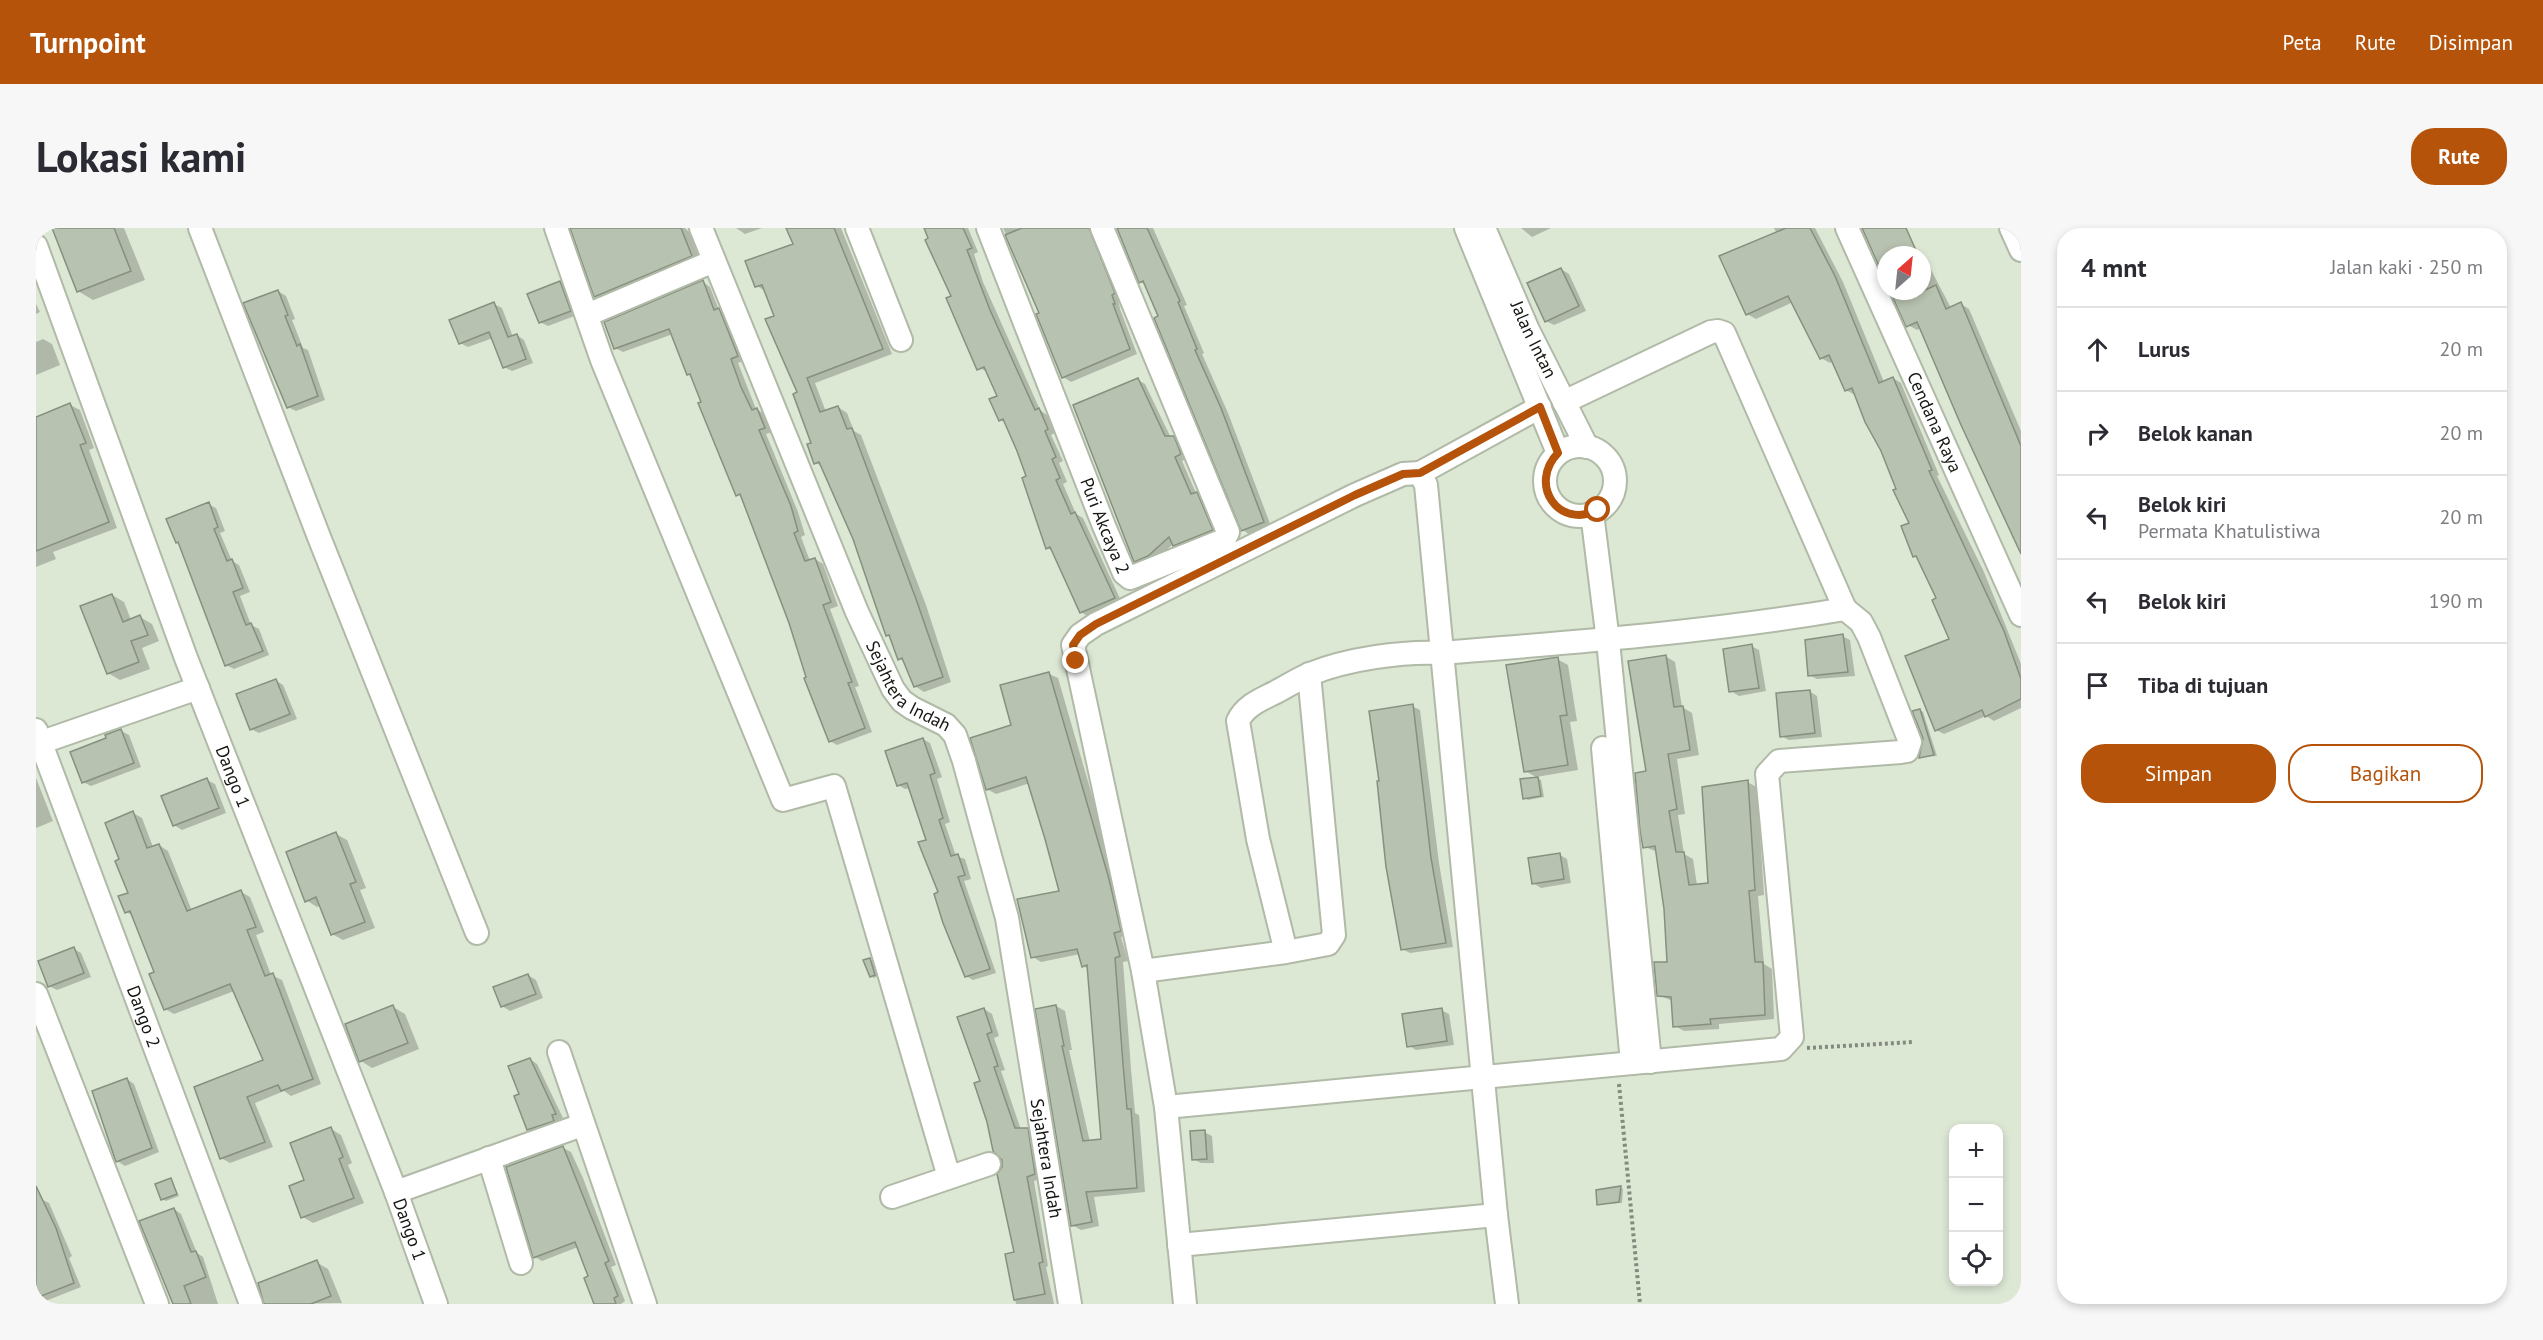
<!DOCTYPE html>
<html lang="id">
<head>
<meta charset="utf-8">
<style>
  body { margin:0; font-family:"PT Sans",sans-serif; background:#f7f7f7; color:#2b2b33 }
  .controls { position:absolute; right:18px; bottom:18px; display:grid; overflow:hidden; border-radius:12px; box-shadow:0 3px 9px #0003 }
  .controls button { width:54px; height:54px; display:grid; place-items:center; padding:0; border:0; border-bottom:2px solid #e1e1e2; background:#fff; color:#2b2b33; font:30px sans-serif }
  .compass { position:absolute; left:1841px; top:18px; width:54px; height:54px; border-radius:50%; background:#fff; box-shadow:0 3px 9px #0003; rotate:27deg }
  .stop { position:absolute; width:18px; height:18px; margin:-14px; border:4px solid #b45309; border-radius:50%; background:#fff }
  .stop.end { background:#b45309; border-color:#fff; box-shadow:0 2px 6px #0008 }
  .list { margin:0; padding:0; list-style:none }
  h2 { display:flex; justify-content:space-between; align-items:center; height:78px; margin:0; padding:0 24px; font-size:26px }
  h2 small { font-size:20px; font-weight:400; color:#7c7c81 }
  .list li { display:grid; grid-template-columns:39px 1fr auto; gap:18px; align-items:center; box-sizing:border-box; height:84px; padding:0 24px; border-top:2px solid #e1e1e2 }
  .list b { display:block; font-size:22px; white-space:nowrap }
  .list p { margin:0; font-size:20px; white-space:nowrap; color:#7c7c81 }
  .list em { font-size:20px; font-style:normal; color:#7c7c81 }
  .actions { display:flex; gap:12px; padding:18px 24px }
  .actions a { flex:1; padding:14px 0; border:2px solid #b45309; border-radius:24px; text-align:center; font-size:21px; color:#b45309 }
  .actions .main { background:#b45309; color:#fff }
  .icon { flex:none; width:33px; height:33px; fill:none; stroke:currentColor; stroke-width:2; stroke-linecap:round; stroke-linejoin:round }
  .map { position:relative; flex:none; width:1985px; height:1076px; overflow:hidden; border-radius:24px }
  header { display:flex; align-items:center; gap:36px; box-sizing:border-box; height:84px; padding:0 30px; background:#b45309; color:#fff }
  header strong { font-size:28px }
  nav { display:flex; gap:33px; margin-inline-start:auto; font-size:21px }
  .intro { display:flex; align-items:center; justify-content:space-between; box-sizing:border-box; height:144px; padding:0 36px }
  h1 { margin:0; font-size:42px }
  .button { padding:15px 27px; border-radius:24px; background:#b45309; color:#fff; font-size:21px; font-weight:700 }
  main { display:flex; gap:36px; padding:0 36px }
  aside { flex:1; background:#fff; border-radius:24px; box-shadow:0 3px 9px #0003 }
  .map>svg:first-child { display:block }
</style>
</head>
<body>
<header>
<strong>Turnpoint</strong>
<nav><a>Peta</a><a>Rute</a><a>Disimpan</a></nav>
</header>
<div class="intro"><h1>Lokasi kami</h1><a class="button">Rute</a></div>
<main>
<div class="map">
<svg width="1985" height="1076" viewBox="0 0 1985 1076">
  <rect width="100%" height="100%" fill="#dce7d4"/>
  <g fill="#0003">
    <polygon points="17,0 88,0 109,52 57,72 42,63"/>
    <polygon points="536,0 649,0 653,4 664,32 569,73 560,68"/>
    <polygon points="700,0 726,0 709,6"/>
    <polygon points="752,0 805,0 856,126 779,155 790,184 802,179 811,185 818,203 825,207 890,377 915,454 888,464 879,458 869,434 864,431 856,410 852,407 818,310 787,239 780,235 777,216 740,89 731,64 721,58 758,17"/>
    <polygon points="889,0 932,0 942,24 938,26 947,54 1004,182 1011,187 1019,205 1015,207 1027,233 1023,235 1031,254 1027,256 1040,286 1047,290 1086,375 1053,389 1045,384 1017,323 1011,320 992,249 970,195 964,192 963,169 952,144 943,140"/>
    <polygon points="967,0 1062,0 1085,70 1082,71 1084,81 1101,126 1035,154 1027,149 1005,86"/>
    <polygon points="1081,0 1117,0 1151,77 1148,78 1168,125 1166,126 1192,185 1235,298 1214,307 1207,302 1124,89 1111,58 1105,54"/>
    <polygon points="1485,0 1515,0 1496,9"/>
    <polygon points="1738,0 1779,0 1807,54 1848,154 1857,150 1865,155 1903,247 1901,248 1948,344 1985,436 1985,480 1958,493 1950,488 1908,506 1900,502 1915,412 1902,371 1883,331 1878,328 1875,296 1846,222 1819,167 1810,162 1797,133 1794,135 1785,130 1757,74 1720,91 1711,86 1685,29 1740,4"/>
    <polygon points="1886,34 1893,38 1915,80 1925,76 1933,81 1985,203 1985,325 1885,100 1881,102 1872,97 1857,63 1886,63"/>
    <polygon points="1525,41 1533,46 1550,83 1518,97 1510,93"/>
    <polygon points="667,54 674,59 683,82 691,86 709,132 702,135 720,181 729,186 736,204 730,206 762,284 769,307 765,309 774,333 779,331 787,336 802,378 794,381 823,458 819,459 836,504 801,517 794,513 754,394 707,269 701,266 657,149 652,146 637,106 587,124 579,120"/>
    <polygon points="524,55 532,59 541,87 512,98 504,94"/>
    <polygon points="242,63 250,68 259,91 256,92 267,120 272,122 289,172 260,183 252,179"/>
    <polygon points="0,76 4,84 0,86"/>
    <polygon points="458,76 466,80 477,109 481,107 488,112 497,135 476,143 468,139 457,110 432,119 424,115"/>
    <polygon points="7,111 16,116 24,137 0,147 0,114"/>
    <polygon points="1102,152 1109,156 1134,208 1145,214 1152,230 1146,233 1160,265 1168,270 1183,306 1146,321 1137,316 1120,332 1107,337 1099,333"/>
    <polygon points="34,177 44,182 58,220 53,222 81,300 17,324 20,331 0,339 0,191"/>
    <polygon points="172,276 180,280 189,303 184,305 196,333 203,337 214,364 204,368 215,397 223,401 233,427 198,441 190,437 144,316 141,314"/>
    <polygon points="76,367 88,374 95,392 104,389 116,396 123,413 106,420 114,441 84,452 72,445"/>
    <polygon points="1806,408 1814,412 1819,448 1781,451 1773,447"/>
    <polygon points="1715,418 1723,422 1730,463 1703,468 1695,463"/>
    <polygon points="1629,428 1639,434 1646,479 1656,485 1663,527 1641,531 1649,586 1642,587 1648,626 1657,631 1661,657 1674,656 1711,554 1721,559 1728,667 1722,668 1728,736 1736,741 1738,791 1683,796 1683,801 1648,803 1639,798 1637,773 1622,767 1633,735 1630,680 1622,624 1609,619 1612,545"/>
    <polygon points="1521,431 1532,437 1541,493 1534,494 1542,542 1500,549 1489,543"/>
    <polygon points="1013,446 1022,450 1082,657 1092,707 1085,709 1092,733 1087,734 1095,841 1099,885 1103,887 1109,964 1058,969 1063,998 1045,1002 1036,997 1020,778 1029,783 1036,822 1033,822 1054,914 1066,912 1053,741 1047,738 1044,726 1005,734 997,729 1025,664 994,555 960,566 951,561 977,498"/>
    <polygon points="239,452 247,457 261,491 223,505 215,501"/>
    <polygon points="1773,463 1781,468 1786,509 1753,512 1745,508"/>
    <polygon points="1376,478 1384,482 1403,635 1417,719 1374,725 1366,721"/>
    <polygon points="1884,482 1887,484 1901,528 1885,529 1888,510"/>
    <polygon points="85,503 93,507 105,539 55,558 47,554 72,511"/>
    <polygon points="887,511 894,515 906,549 901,551 914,594 909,596 920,628 929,631 935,651 928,653 960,745 937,752 930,748 874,560 869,561 862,557"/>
    <polygon points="0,550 17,593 0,600"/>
    <polygon points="1501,550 1505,552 1508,569 1492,572 1489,570"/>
    <polygon points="171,552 179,556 190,585 146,602 138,597"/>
    <polygon points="97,585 106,590 117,619 123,617 132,623 156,683 205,664 214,669 228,704 220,707 235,747 246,752 285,856 255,868 248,863 219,875 237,919 194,935 185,930 160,860 229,832 198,763 138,786 129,781 120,745 98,688 90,684 94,665 85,632"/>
    <polygon points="300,606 311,612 330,660 324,662 339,700 307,712 296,706 285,677 281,679 270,672"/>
    <polygon points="1524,627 1531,631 1535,655 1505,660 1497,655"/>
    <polygon points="38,721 45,725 55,749 21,762 13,758"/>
    <polygon points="834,732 838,733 842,748 838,750 835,748"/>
    <polygon points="492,747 500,752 507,770 474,783 466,778"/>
    <polygon points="357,779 369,786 383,821 336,840 325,833"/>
    <polygon points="948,781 956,786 963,808 958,810 969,842 965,843 985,902 999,906 1006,950 998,953 1012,1038 1010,1039 1018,1076 980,1076 971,1027 980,1025 967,932 946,854"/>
    <polygon points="1405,782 1413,786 1418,817 1380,822 1373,818"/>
    <polygon points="494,831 501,836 527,890 522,892 524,897 500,906 493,901 485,867"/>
    <polygon points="91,851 98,856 123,924 89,938 81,933"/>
    <polygon points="295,901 305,907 316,935 312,937 328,975 277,995 267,989 270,953"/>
    <polygon points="1168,904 1176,908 1178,935 1165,935 1157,931"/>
    <polygon points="527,920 535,924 547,950 580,1037 575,1039 589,1073 585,1076 558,1076 554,1049 542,1019 506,1033 499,1029"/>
    <polygon points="135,952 143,968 130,973 126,971"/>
    <polygon points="1584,959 1587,961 1586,975 1562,976"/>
    <polygon points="0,960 5,971 13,975 36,1028 33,1030 45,1059 2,1076 0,1075"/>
    <polygon points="138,981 145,986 161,1025 167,1029 182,1076 138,1076"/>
    <polygon points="280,1034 292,1041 306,1075 231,1076"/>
  </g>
  <g fill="#b8c2b0" stroke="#86907e" stroke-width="1.5">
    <polygon points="16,0 78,0 95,43 41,64"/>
    <polygon points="534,0 645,0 656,28 558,69"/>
    <polygon points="750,0 798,0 847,121 771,150 784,184 802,178 811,201 816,200 880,371 907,449 878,459 866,430 862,432 853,407 850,408 817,311 783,234 778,236 771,216 775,215 757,166 761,164 729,91 738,88 726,57 719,59 709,33 757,16"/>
    <polygon points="888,0 927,0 936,20 931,22 954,82 999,182 1003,180 1012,201 1009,203 1020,229 1016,231 1024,250 1020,252 1035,286 1039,284 1079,370 1044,385 1014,319 1010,321 986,250 990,248 981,223 967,191 963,193 953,171 961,168 948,139 941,142 910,70 915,68 889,12 892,10"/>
    <polygon points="986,0 1053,0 1079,65 1076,67 1079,76 1077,76 1094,121 1026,150 1000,86 1003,85 969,7"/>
    <polygon points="1081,0 1111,0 1144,73 1142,74 1161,121 1159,122 1185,180 1228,294 1205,303 1118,90 1122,88 1107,53 1103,55"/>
    <polygon points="1750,0 1774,0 1799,48 1843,155 1857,149 1896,242 1893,243 1968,403 1985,451 1985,471 1949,489 1946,482 1899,503 1869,428 1913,411 1896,372 1900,370 1880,328 1877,329 1865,298 1873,295 1857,262 1860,261 1845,223 1829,194 1816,160 1809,163 1793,127 1784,131 1752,68 1710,87 1683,28"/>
    <polygon points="1826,0 1870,0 1882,27 1850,27 1850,54"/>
    <polygon points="1525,40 1543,78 1509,94 1491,55"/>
    <polygon points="667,52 678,82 683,80 702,128 695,131 705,159 716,182 721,180 729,200 723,202 755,278 762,303 758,305 769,333 779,330 795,374 787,377 816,454 812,455 829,500 793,514 768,450 770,449 753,395 704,266 700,268 662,175 665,174 654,146 651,147 633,101 578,121 568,94"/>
    <polygon points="524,53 535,83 503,95 491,66"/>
    <polygon points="1900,57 1910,81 1925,74 1985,218 1985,326 1925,197 1881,94 1870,99 1854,63 1887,63"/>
    <polygon points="242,62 252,87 249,88 261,118 264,116 282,168 251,180 207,75"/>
    <polygon points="458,74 472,109 481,106 490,131 467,140 453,104 423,116 413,92"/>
    <polygon points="1102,150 1129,208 1138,208 1145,226 1139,229 1155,266 1161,264 1177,302 1137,318 1133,309 1112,328 1098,334 1037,177"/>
    <polygon points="34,175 50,215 44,217 73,294 0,323 0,189"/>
    <polygon points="173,274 182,299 178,301 191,333 196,331 207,360 197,364 210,397 215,395 227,423 189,438 142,314 140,315 130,291"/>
    <polygon points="76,366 87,394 104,387 112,407 95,413 103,434 71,446 44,378"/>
    <polygon points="1807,406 1812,444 1772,448 1769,412"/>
    <polygon points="1716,416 1723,460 1693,464 1687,421"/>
    <polygon points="1630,427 1638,479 1647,478 1654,522 1632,526 1641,581 1633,583 1640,624 1648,624 1653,657 1672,655 1666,559 1712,552 1719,662 1713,663 1719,734 1727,734 1729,787 1674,791 1675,796 1637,799 1635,769 1621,768 1618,734 1631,734 1628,681 1619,618 1607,620 1604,603 1599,545 1610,543 1592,433"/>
    <polygon points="1522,429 1531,487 1524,488 1532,537 1488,544 1470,437"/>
    <polygon points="1013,444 1073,651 1085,703 1078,705 1084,728 1079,730 1087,836 1091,881 1095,881 1101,960 1050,964 1056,994 1035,998 999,781 1020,777 1028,818 1026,818 1047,913 1065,911 1051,737 1046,739 1041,721 995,730 981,671 1023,663 1009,611 990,549 950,562 934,510 975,497 964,457"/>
    <polygon points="240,451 254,486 214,502 200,466"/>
    <polygon points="1774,462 1779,505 1744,509 1740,465"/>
    <polygon points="1377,476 1395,630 1410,715 1365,722 1350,639 1341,553 1343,553 1333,483"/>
    <polygon points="1884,481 1898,527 1883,530 1887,510 1876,483"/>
    <polygon points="85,501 98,535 46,555 34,524 70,510 69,507"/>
    <polygon points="887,510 899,545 894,547 907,590 903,592 915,628 922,626 929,647 922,649 954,741 929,749 907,695 898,666 902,664 882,614 890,612 871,555 861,558 849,523"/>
    <polygon points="1502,549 1505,568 1487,571 1484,551"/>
    <polygon points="171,550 183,580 137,598 125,568"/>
    <polygon points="97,583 111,620 123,616 151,683 205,662 220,699 211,702 229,748 237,745 277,851 245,863 242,857 211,869 229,914 184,931 158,859 227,832 194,756 128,782 113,746 118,744 94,683 89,685 82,668 92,665 79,633 83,631 69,595"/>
    <polygon points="300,604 320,654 314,656 329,694 295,707 280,669 269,674 250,624"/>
    <polygon points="1524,625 1528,651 1496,656 1492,630"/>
    <polygon points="38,719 48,745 12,759 2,733"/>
    <polygon points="834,730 839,747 834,749 827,732"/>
    <polygon points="492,746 500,766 465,779 457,759"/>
    <polygon points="357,777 372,815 323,834 309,796"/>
    <polygon points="948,780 956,804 951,806 962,838 958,839 979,900 992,900 999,946 991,949 1007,1034 1003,1035 1009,1066 978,1072 969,1026 978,1024 961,946 966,939 966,932 957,923 951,894 938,855 944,853 921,789"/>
    <polygon points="1406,780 1411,813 1371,819 1366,786"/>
    <polygon points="494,830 520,886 516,887 518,893 491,902 478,868 483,866 472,838"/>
    <polygon points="91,850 116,920 80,934 56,863"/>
    <polygon points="295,899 307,929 303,931 318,970 265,990 253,958 268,952 254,915"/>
    <polygon points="1169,902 1171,931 1156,932 1154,903"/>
    <polygon points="527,918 573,1033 569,1035 582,1068 578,1070 580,1076 558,1076 548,1050 552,1048 539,1014 497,1030 470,939"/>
    <polygon points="135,950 141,966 125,972 119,956"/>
    <polygon points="0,958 20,1000 38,1055 0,1070"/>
    <polygon points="1585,958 1583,974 1561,977 1560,962"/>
    <polygon points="138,980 155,1024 160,1023 170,1049 148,1058 155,1076 137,1076 103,993"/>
    <polygon points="281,1032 295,1068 275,1076 228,1076 222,1055"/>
  </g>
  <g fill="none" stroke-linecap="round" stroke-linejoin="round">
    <g stroke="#b0baa7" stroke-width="26">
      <g id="minor">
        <polyline points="164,0 283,309 441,705"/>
        <polyline points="520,0 566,132 747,572 798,558 913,949"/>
        <path id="s1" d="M665,0L821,384L857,461L866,473L876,480L910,497L919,507L928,533L971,690L1034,1076"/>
        <polyline points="821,0 865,112"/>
        <path id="s2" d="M952,0L1068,298L1088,345L1094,350L1188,312L1192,304L1066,0"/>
        <polyline points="1430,0 1522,225"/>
        <path id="s3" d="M1448,0L1492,102L1551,219"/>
        <path id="s4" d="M1811,0L1985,387"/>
        <polyline points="1975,0 1985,22"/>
        <path id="s5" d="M0,18L150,430L360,964L400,1076"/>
        <polyline points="551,87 678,33"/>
        <polyline points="1528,174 1675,104 1682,103 1688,105 1809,381"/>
        <circle cx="1544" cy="253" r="35"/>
        <polyline points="1384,245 1504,179"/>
        <polyline points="1556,285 1572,413 1614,834"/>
        <path id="s6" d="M0,502L215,1076"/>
        <polyline points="6,514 162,460"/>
        <polyline points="1567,520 1596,835"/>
        <path d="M1250,724L1222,611L1202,493C1209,478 1224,472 1238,465C1250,459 1262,451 1274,446C1311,431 1366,423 1406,425C1541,414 1675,404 1809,381L1825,394L1833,409L1874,514L1871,523L1865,524L1743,533L1731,546L1756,809L1745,821L1130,879L1107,743L1250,724L1292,716L1298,707L1273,446"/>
        <polyline points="1107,743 1037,417 1044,407 1060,396 1319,267 1367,246 1384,245 1390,257 1460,987 1471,1076"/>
        <polyline points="0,766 121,1076"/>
        <polyline points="523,824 609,1076"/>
        <polyline points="1130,879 1149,1076"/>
        <polyline points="453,930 485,1035"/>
        <polyline points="360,964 546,897"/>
        <polyline points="856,969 953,936"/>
        <polyline points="1143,1017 1460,987"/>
      </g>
    </g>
    <g stroke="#848b7e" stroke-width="4" stroke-dasharray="3 3" stroke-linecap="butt">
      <polyline points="1771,820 1878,814"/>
      <polyline points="1583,856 1604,1076"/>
    </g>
    <use href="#minor" stroke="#fff" stroke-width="22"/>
  </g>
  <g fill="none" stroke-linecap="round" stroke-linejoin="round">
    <path stroke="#b45309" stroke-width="8" d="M1040,433L1037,417L1044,407L1060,396L1319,267L1367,246L1384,245L1504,179L1522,225C1492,256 1522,302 1562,282"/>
  </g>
  <g text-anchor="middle" stroke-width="4.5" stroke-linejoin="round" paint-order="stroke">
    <g font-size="18" fill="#151812" stroke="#eaf4e1">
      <text dy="6" stroke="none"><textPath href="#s3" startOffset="122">Jalan Intan</textPath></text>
      <text dy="6" stroke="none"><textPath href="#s4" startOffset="213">Cendana Raya</textPath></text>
      <text dy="6" stroke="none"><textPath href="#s2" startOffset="320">Puri Akcaya 2</textPath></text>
      <text dy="6" stroke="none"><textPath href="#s1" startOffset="508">Sejahtera Indah</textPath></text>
      <text dy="6" stroke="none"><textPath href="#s5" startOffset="566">Dango 1</textPath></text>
      <text dy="6" stroke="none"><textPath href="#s6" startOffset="306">Dango 2</textPath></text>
      <text dy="6" stroke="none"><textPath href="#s1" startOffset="1012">Sejahtera Indah</textPath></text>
      <text dy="6" stroke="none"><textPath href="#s5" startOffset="1052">Dango 1</textPath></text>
    </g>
  </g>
</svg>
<div class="controls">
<button>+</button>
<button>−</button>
<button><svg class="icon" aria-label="locate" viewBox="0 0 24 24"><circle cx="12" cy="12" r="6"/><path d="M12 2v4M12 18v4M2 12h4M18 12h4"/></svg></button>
</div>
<svg class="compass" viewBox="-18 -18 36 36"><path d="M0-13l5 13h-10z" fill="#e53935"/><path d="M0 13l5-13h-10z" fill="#7c7c81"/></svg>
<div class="stop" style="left:1562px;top:282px"></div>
<div class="stop end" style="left:1040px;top:433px"></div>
</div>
<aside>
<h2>4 mnt<small>Jalan kaki · 250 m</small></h2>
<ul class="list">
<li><svg class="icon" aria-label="ahead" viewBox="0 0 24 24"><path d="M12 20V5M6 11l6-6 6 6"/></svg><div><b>Lurus</b></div><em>20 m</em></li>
<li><svg class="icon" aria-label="right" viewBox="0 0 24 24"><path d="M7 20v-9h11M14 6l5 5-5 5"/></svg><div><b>Belok kanan</b></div><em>20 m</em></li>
<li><svg class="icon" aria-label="left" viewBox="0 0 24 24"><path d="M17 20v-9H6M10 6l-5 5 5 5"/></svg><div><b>Belok kiri</b><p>Permata Khatulistiwa</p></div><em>20 m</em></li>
<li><svg class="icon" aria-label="left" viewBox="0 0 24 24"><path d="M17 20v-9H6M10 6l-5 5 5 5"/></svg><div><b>Belok kiri</b></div><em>190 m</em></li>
<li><svg class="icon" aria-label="arrive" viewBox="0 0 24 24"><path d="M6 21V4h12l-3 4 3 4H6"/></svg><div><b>Tiba di tujuan</b></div></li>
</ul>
<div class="actions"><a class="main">Simpan</a><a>Bagikan</a></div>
</aside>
</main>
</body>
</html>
